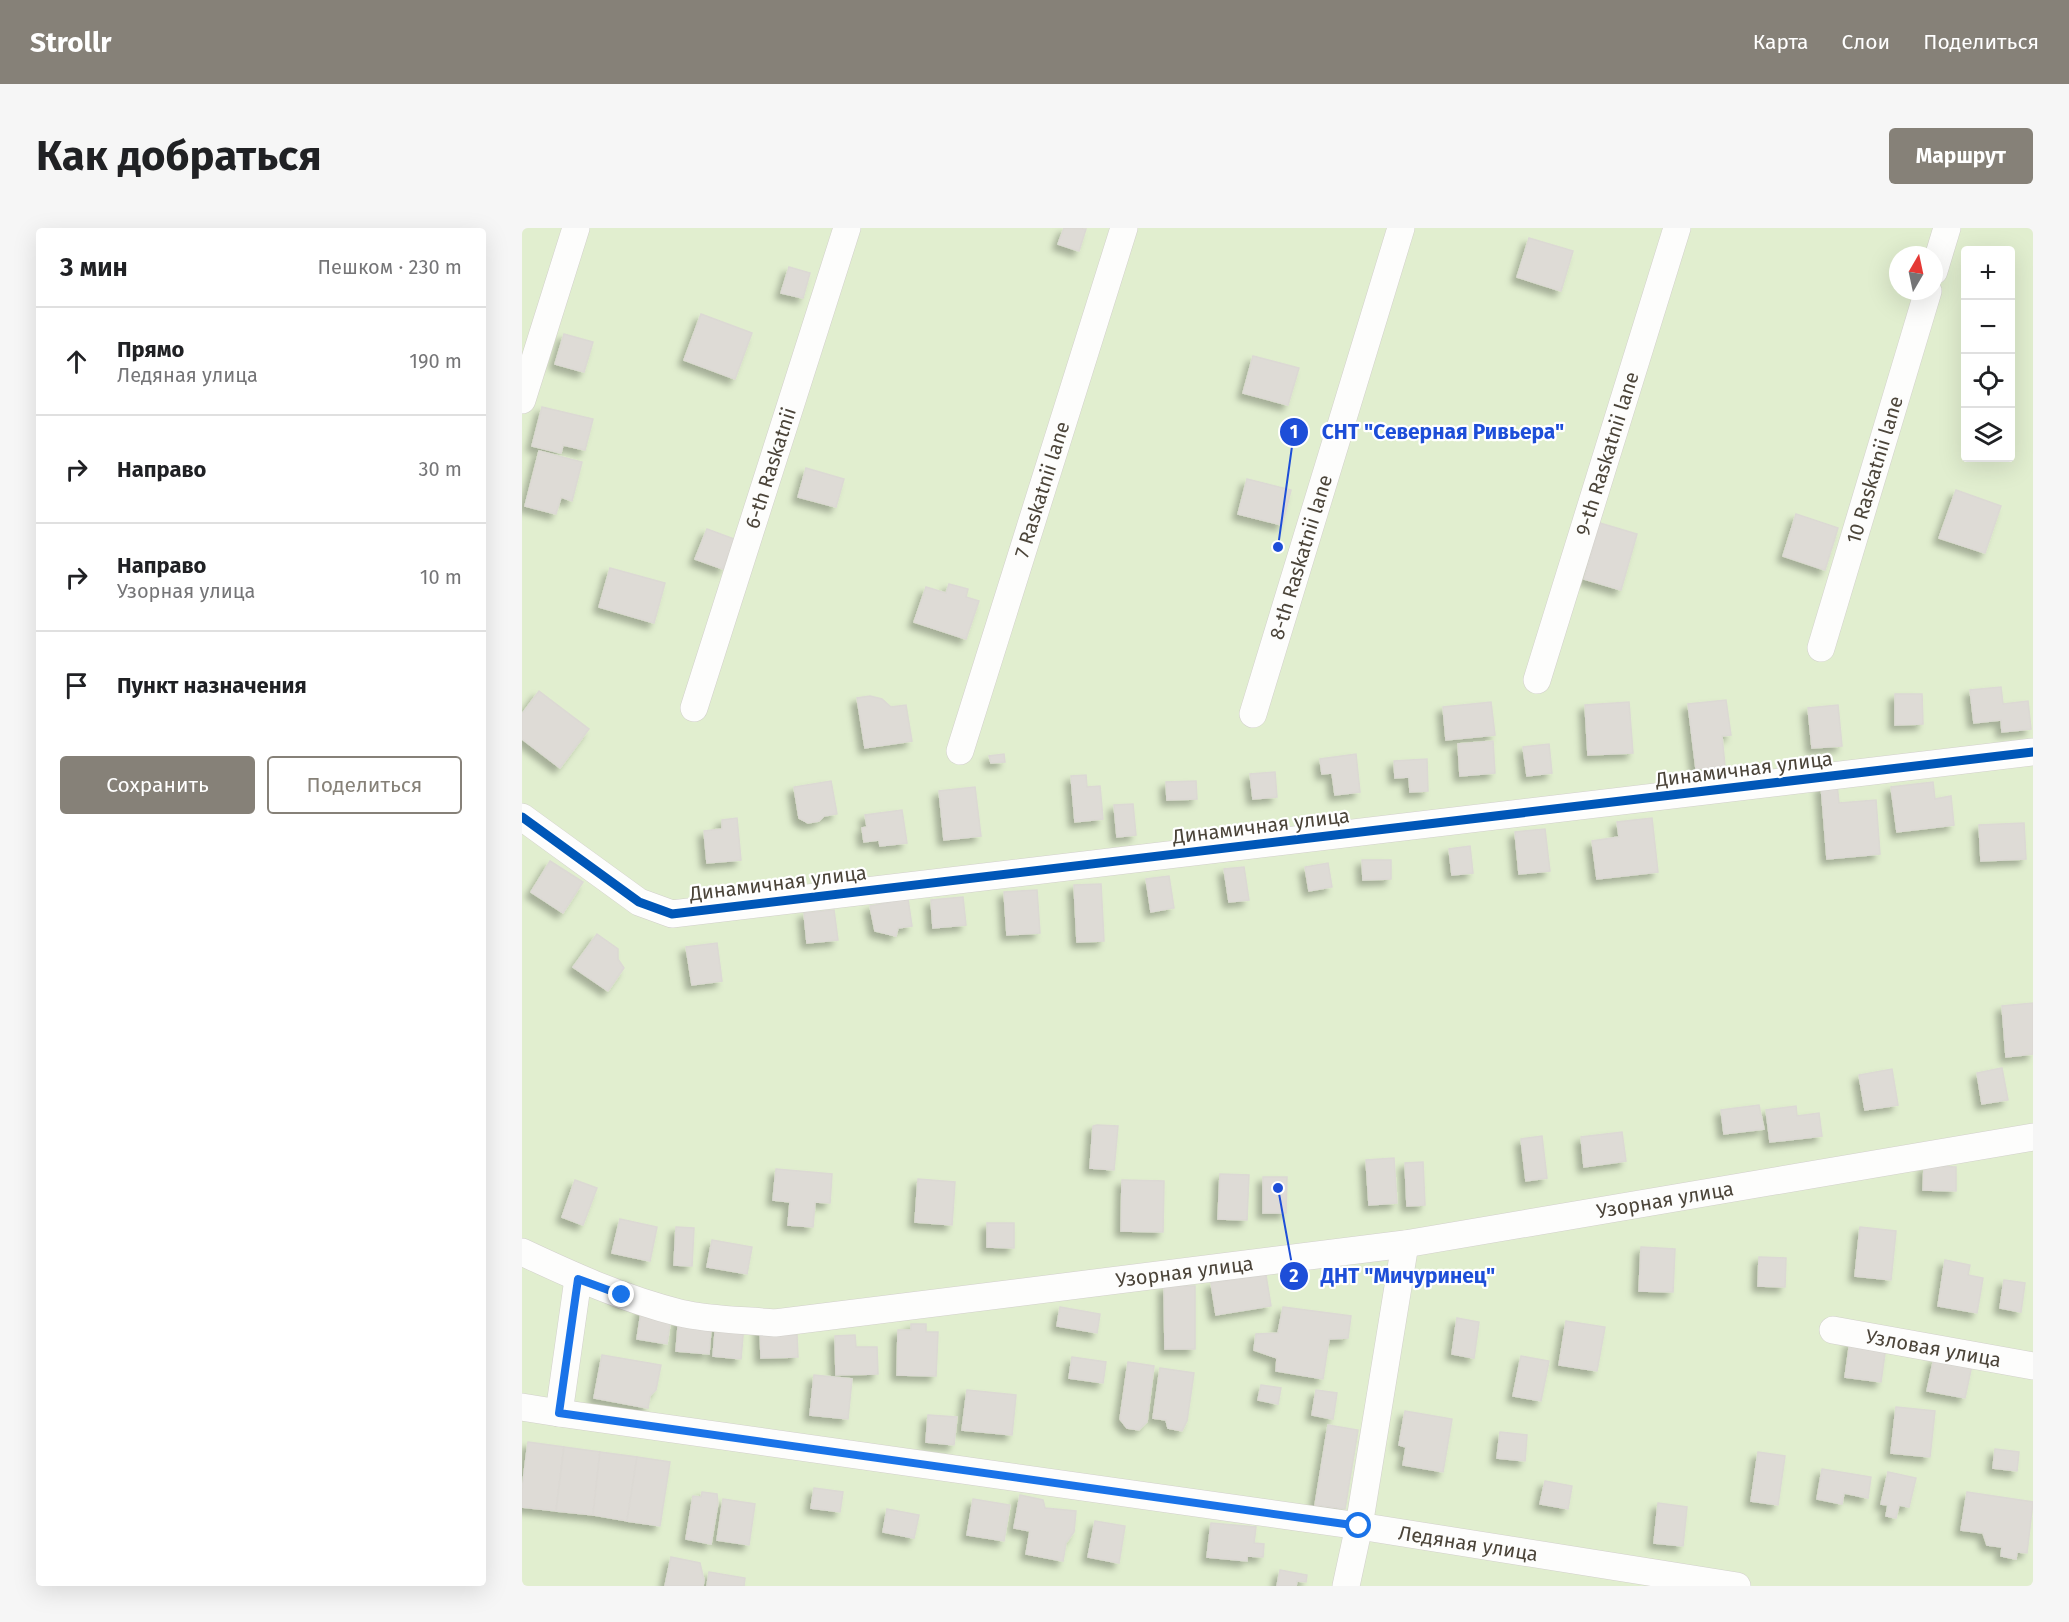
<!DOCTYPE html>
<html lang="ru">
<head>
<meta charset="utf-8">
<style>
  body { margin:0; font-family:"Fira Sans",sans-serif; background:#f6f6f6; color:#202124 }
  .controls { position:absolute; right:18px; top:18px; display:grid; overflow:hidden; border-radius:6px; box-shadow:0 6px 24px #0002 }
  .controls button { width:54px; height:54px; display:grid; place-items:center; padding:0; border:0; border-bottom:2px solid #e0e0e0; background:#fff; color:#202124; font:30px sans-serif }
  .compass { position:absolute; left:1367px; top:18px; width:54px; height:54px; border-radius:50%; background:#fff; box-shadow:0 6px 24px #0002; rotate:9deg }
  .stop { position:absolute; width:18px; height:18px; margin:-14px; border:4px solid #1a73e8; border-radius:50%; background:#fff }
  .stop.end { background:#1a73e8; border-color:#fff; box-shadow:0 2px 6px #0008 }
  .list { margin:0; padding:0; list-style:none }
  h2 { display:flex; justify-content:space-between; align-items:center; height:78px; margin:0; padding:0 24px; font-size:26px }
  h2 small { font-size:20px; font-weight:400; color:#757577 }
  .list li { display:grid; grid-template-columns:39px 1fr auto; gap:18px; align-items:center; box-sizing:border-box; height:108px; padding:0 24px; border-top:2px solid #e0e0e0 }
  .list b { display:block; font-size:22px; white-space:nowrap }
  .list p { margin:0; font-size:20px; white-space:nowrap; color:#757577 }
  .list em { font-size:20px; font-style:normal; color:#757577 }
  .actions { display:flex; gap:12px; padding:18px 24px }
  .actions a { flex:1; padding:14px 0; border:2px solid #868178; border-radius:6px; text-align:center; font-size:21px; color:#868178 }
  .actions .main { background:#868178; color:#fff }
  .icon { flex:none; width:33px; height:33px; fill:none; stroke:currentColor; stroke-width:2; stroke-linecap:round; stroke-linejoin:round }
  .map { position:relative; flex:none; width:1511px; height:1358px; overflow:hidden; border-radius:6px }
  header { display:flex; align-items:center; gap:36px; box-sizing:border-box; height:84px; padding:0 30px; background:#868178; color:#fff }
  header strong { font-size:28px }
  nav { display:flex; gap:33px; margin-inline-start:auto; font-size:21px }
  .intro { display:flex; align-items:center; justify-content:space-between; box-sizing:border-box; height:144px; padding:0 36px }
  h1 { margin:0; font-size:42px }
  .button { padding:15px 27px; border-radius:6px; background:#868178; color:#fff; font-size:21px; font-weight:700 }
  main { display:flex; gap:36px; padding:0 36px }
  aside { flex:1; background:#fff; border-radius:6px; box-shadow:0 6px 24px #0002 }
  .map>svg:first-child { display:block }
</style>
</head>
<body>
<header>
<strong>Strollr</strong>
<nav><a>Карта</a><a>Слои</a><a>Поделиться</a></nav>
</header>
<div class="intro"><h1>Как добраться</h1><a class="button">Маршрут</a></div>
<main>
<aside>
<h2>3 мин<small>Пешком · 230 m</small></h2>
<ul class="list">
<li><svg class="icon" aria-label="ahead" viewBox="0 0 24 24"><path d="M12 20V5M6 11l6-6 6 6"/></svg><div><b>Прямо</b><p>Ледяная улица</p></div><em>190 m</em></li>
<li><svg class="icon" aria-label="right" viewBox="0 0 24 24"><path d="M7 20v-9h11M14 6l5 5-5 5"/></svg><div><b>Направо</b></div><em>30 m</em></li>
<li><svg class="icon" aria-label="right" viewBox="0 0 24 24"><path d="M7 20v-9h11M14 6l5 5-5 5"/></svg><div><b>Направо</b><p>Узорная улица</p></div><em>10 m</em></li>
<li><svg class="icon" aria-label="arrive" viewBox="0 0 24 24"><path d="M6 21V4h12l-3 4 3 4H6"/></svg><div><b>Пункт назначения</b></div></li>
</ul>
<div class="actions"><a class="main">Сохранить</a><a>Поделиться</a></div>
</aside>
<div class="map">
<svg width="1511" height="1358" viewBox="0 0 1511 1358">
  <defs>
    <filter id="shadow"><feDropShadow dx="-5.5" dy="5.5" stdDeviation="3" flood-color="#0004"/></filter>
  </defs>
  <rect width="100%" height="100%" fill="#f4f2ee"/>
  <path fill="#e1eecf" fill-rule="evenodd" d="M0,0H1511V1358H0ZM1444,22H1488V230H1444ZM1376,27H1412V63H1376Z"/>
  <g fill="#dedbd6" stroke="#dcd9d4" stroke-width="1.5" filter="url(#shadow)">
    <polygon points="542,0 564,1 557,23 536,16"/>
    <polygon points="1007,10 1051,23 1039,63 995,49"/>
    <polygon points="267,39 288,45 281,70 259,65"/>
    <polygon points="179,86 230,105 213,151 162,132"/>
    <polygon points="42,106 71,114 62,144 33,136"/>
    <polygon points="731,128 777,140 766,177 721,165"/>
    <polygon points="20,179 71,191 63,222 41,217 39,225 10,218"/>
    <polygon points="17,223 60,234 50,273 39,269 34,286 3,278"/>
    <polygon points="284,240 322,251 314,279 276,269"/>
    <polygon points="725,251 769,262 760,297 716,286"/>
    <polygon points="1434,262 1479,278 1463,325 1417,310"/>
    <polygon points="1274,286 1316,300 1303,342 1261,328"/>
    <polygon points="1078,295 1115,306 1099,362 1062,351"/>
    <polygon points="185,301 212,311 201,341 173,331"/>
    <polygon points="88,340 143,355 132,395 77,379"/>
    <polygon points="427,356 446,361 444,369 457,373 444,411 392,394 404,359 424,365"/>
    <polygon points="1479,459 1481,476 1506,473 1509,501 1480,504 1479,492 1452,495 1448,462"/>
    <polygon points="17,463 67,501 38,540 0,511 0,486"/>
    <polygon points="1373,466 1400,466 1401,496 1373,497"/>
    <polygon points="348,468 360,471 369,479 384,477 390,513 343,520 335,470"/>
    <polygon points="1204,472 1209,507 1200,508 1203,538 1174,541 1166,476"/>
    <polygon points="969,474 973,507 924,512 921,479"/>
    <polygon points="1107,474 1111,525 1066,527 1063,477"/>
    <polygon points="1316,477 1320,518 1290,520 1286,480"/>
    <polygon points="971,513 973,545 938,548 936,516"/>
    <polygon points="1027,516 1030,545 1005,548 1001,519"/>
    <polygon points="482,526 483,534 469,535 467,528"/>
    <polygon points="834,526 838,564 813,567 810,545 800,546 798,531"/>
    <polygon points="905,531 906,563 888,564 887,549 873,550 872,533"/>
    <polygon points="753,544 755,569 731,571 728,546"/>
    <polygon points="564,547 565,559 578,558 581,591 553,594 549,548"/>
    <polygon points="309,553 315,586 302,588 297,593 286,595 277,590 272,559"/>
    <polygon points="674,553 675,571 645,572 644,554"/>
    <polygon points="1411,554 1413,571 1429,568 1432,597 1375,604 1369,559"/>
    <polygon points="1315,556 1317,575 1354,572 1358,626 1305,631 1299,557"/>
    <polygon points="453,559 459,608 422,612 417,563"/>
    <polygon points="611,576 614,607 595,609 592,577"/>
    <polygon points="380,582 385,615 358,618 357,612 342,614 340,600 345,599 343,587"/>
    <polygon points="215,590 219,632 185,635 182,603 200,601 200,592"/>
    <polygon points="1130,590 1136,644 1075,651 1070,613 1097,609 1095,594"/>
    <polygon points="1502,595 1504,631 1459,633 1457,597"/>
    <polygon points="1023,601 1028,643 997,646 993,604"/>
    <polygon points="948,618 951,645 930,647 927,621"/>
    <polygon points="840,632 869,632 869,651 841,652"/>
    <polygon points="28,633 61,654 41,685 9,664"/>
    <polygon points="806,635 810,659 787,663 783,639"/>
    <polygon points="722,639 727,672 707,674 702,641"/>
    <polygon points="647,648 652,680 629,684 624,651"/>
    <polygon points="579,656 582,713 555,714 552,657"/>
    <polygon points="515,662 518,705 485,707 482,664"/>
    <polygon points="441,669 444,697 411,700 409,672"/>
    <polygon points="386,671 390,698 376,700 374,708 353,703 348,678"/>
    <polygon points="312,682 316,712 285,715 282,685"/>
    <polygon points="75,706 96,721 96,731 102,740 86,763 51,739"/>
    <polygon points="195,715 200,753 170,757 164,719"/>
    <polygon points="1511,775 1511,826 1484,829 1480,778"/>
    <polygon points="1480,840 1486,872 1460,876 1455,845"/>
    <polygon points="1370,841 1376,877 1343,882 1337,847"/>
    <polygon points="1237,877 1242,901 1202,906 1199,882"/>
    <polygon points="1274,878 1275,888 1297,885 1300,908 1248,914 1244,882"/>
    <polygon points="575,897 596,898 592,942 568,940 571,898"/>
    <polygon points="1100,904 1104,933 1062,939 1059,909"/>
    <polygon points="1020,908 1025,950 1004,953 999,911"/>
    <polygon points="872,930 875,975 847,977 844,932"/>
    <polygon points="901,934 903,977 885,978 883,935"/>
    <polygon points="1402,938 1434,939 1434,963 1401,962"/>
    <polygon points="254,941 310,946 308,975 293,974 291,999 266,997 268,974 251,972"/>
    <polygon points="698,946 727,947 725,992 696,991"/>
    <polygon points="741,949 765,949 764,985 741,985"/>
    <polygon points="396,951 433,954 430,997 393,994"/>
    <polygon points="53,952 75,960 61,997 40,989"/>
    <polygon points="600,952 642,953 641,1004 599,1003"/>
    <polygon points="98,991 135,999 128,1033 90,1025"/>
    <polygon points="465,995 492,995 492,1020 465,1019"/>
    <polygon points="154,999 172,1000 170,1038 152,1037"/>
    <polygon points="1338,999 1374,1003 1369,1052 1333,1048"/>
    <polygon points="190,1012 230,1019 225,1046 185,1039"/>
    <polygon points="1119,1019 1153,1021 1151,1064 1117,1063"/>
    <polygon points="1237,1029 1264,1030 1263,1059 1236,1058"/>
    <polygon points="1423,1032 1448,1037 1446,1047 1461,1050 1455,1085 1416,1078"/>
    <polygon points="744,1047 749,1078 694,1087 689,1055"/>
    <polygon points="1482,1052 1503,1055 1499,1084 1478,1080"/>
    <polygon points="642,1058 673,1058 673,1121 643,1121"/>
    <polygon points="120,1078 150,1083 145,1116 115,1111"/>
    <polygon points="538,1079 578,1086 575,1105 535,1098"/>
    <polygon points="761,1079 829,1088 826,1110 807,1111 801,1151 754,1143 755,1130 732,1122 734,1106 756,1105"/>
    <polygon points="157,1087 190,1089 187,1126 154,1123"/>
    <polygon points="935,1090 957,1094 952,1130 930,1126"/>
    <polygon points="1044,1093 1083,1099 1075,1143 1037,1137"/>
    <polygon points="194,1094 222,1096 219,1131 191,1128"/>
    <polygon points="267,1096 268,1107 275,1107 276,1129 239,1130 238,1097"/>
    <polygon points="389,1096 404,1096 404,1104 416,1104 414,1148 375,1147 376,1102 389,1102"/>
    <polygon points="333,1107 334,1119 355,1119 356,1146 314,1147 313,1108"/>
    <polygon points="1328,1113 1364,1118 1359,1154 1323,1149"/>
    <polygon points="80,1127 139,1137 134,1162 128,1168 126,1180 72,1170"/>
    <polygon points="999,1128 1027,1133 1019,1173 991,1168"/>
    <polygon points="550,1129 584,1134 581,1155 547,1150"/>
    <polygon points="1412,1130 1450,1137 1443,1170 1405,1163"/>
    <polygon points="606,1134 632,1138 625,1194 617,1202 605,1200 598,1191"/>
    <polygon points="638,1140 672,1145 665,1193 660,1203 646,1200 644,1192 631,1190"/>
    <polygon points="292,1147 330,1151 326,1191 288,1187"/>
    <polygon points="739,1157 759,1160 756,1176 736,1172"/>
    <polygon points="445,1162 494,1167 490,1207 440,1202"/>
    <polygon points="794,1162 815,1165 811,1191 790,1187"/>
    <polygon points="1374,1179 1413,1183 1408,1229 1369,1225"/>
    <polygon points="883,1183 930,1191 921,1244 881,1237 884,1219 877,1217"/>
    <polygon points="406,1187 435,1189 432,1217 404,1214"/>
    <polygon points="806,1197 836,1202 823,1281 793,1277"/>
    <polygon points="978,1204 1005,1207 1003,1233 975,1230"/>
    <polygon points="6,1214 42,1219 34,1283 0,1279 0,1262"/>
    <polygon points="42,1219 78,1224 71,1287 34,1283"/>
    <polygon points="1473,1221 1497,1224 1495,1243 1471,1240"/>
    <polygon points="78,1224 115,1229 105,1293 71,1287"/>
    <polygon points="1236,1224 1263,1228 1256,1277 1229,1273"/>
    <polygon points="115,1229 148,1234 138,1298 105,1293"/>
    <polygon points="1300,1241 1349,1249 1346,1270 1322,1265 1320,1276 1295,1271"/>
    <polygon points="1366,1244 1394,1250 1387,1279 1377,1277 1374,1290 1364,1288 1366,1277 1359,1276"/>
    <polygon points="1023,1253 1050,1258 1046,1281 1018,1276"/>
    <polygon points="292,1260 321,1264 318,1284 289,1280"/>
    <polygon points="180,1264 195,1266 196,1275 189,1316 164,1311 171,1268 179,1269"/>
    <polygon points="1445,1264 1511,1274 1505,1325 1495,1324 1494,1331 1479,1328 1480,1319 1465,1317 1461,1305 1439,1302"/>
    <polygon points="498,1267 521,1272 523,1280 554,1283 552,1304 544,1315 541,1333 504,1326 508,1303 492,1300"/>
    <polygon points="201,1271 233,1276 227,1317 195,1312"/>
    <polygon points="451,1271 488,1277 482,1313 445,1307"/>
    <polygon points="1136,1275 1165,1279 1161,1318 1132,1315"/>
    <polygon points="365,1281 397,1287 392,1310 361,1304"/>
    <polygon points="573,1293 603,1298 597,1335 566,1329"/>
    <polygon points="689,1295 734,1299 732,1315 742,1316 741,1329 725,1328 725,1333 685,1329"/>
    <polygon points="149,1329 178,1335 182,1352 181,1358 143,1358"/>
    <polygon points="758,1342 785,1347 784,1354 775,1353 774,1358 755,1358"/>
    <polygon points="187,1344 223,1350 222,1358 185,1358"/>
  </g>
  <g fill="none" stroke-linecap="round" stroke-linejoin="round">
    <g stroke="#d2d0cb" stroke-width="28">
      <g id="minor">
        <polyline points="1412,43 1425,0"/>
        <polyline points="0,172 54,0"/>
        <path id="s1" d="M1299,420L1406,63"/>
        <path id="s2" d="M1015,452L1155,0"/>
        <path id="s3" d="M172,480L325,0"/>
        <path id="s4" d="M731,486L879,0"/>
        <path id="s5" d="M438,523L602,0"/>
        <polyline points="0,589 117,674 150,686 1511,524"/>
        <path id="s6" d="M0,1024C51,1048 102,1071 158,1085C188,1092 222,1092 253,1095L883,1016L1511,909"/>
        <path id="s7" d="M1311,1102L1511,1138"/>
        <path id="s8" d="M0,1179L37,1185L837,1298L1215,1358"/>
        <polyline points="37,1185 56,1051"/>
        <polyline points="824,1358 837,1298 883,1016"/>
      </g>
    </g>
    <use href="#minor" stroke="#fdfdfc" stroke-width="27"/>
    <g stroke="#fff" stroke-width="13">
      <polyline id="cycleway" points="0,589 117,674 150,686 1511,524"/>
    </g>
    <use href="#cycleway" stroke="#0057b8" stroke-width="9"/>
  </g>
  <g fill="none" stroke-linecap="round" stroke-linejoin="round">
    <polyline stroke="#1a73e8" stroke-width="8" points="100,1067 56,1051 37,1185 837,1298"/>
  </g>
  <g text-anchor="middle" stroke-width="4.5" stroke-linejoin="round" paint-order="stroke">
    <g font-size="20" fill="#4b4439" stroke="#fff">
      <text dy="7" stroke="none"><textPath href="#s2" startOffset="237">9-th Raskatnii lane</textPath></text>
      <text dy="7" stroke="none"><textPath href="#s3" startOffset="252">6-th Raskatnii</textPath></text>
      <text dy="7" stroke="none"><textPath href="#s1" startOffset="186">10 Raskatnii lane</textPath></text>
      <text dy="7" stroke="none"><textPath href="#s5" startOffset="274">7 Raskatnii lane</textPath></text>
      <text dy="7" stroke="none"><textPath href="#s4" startOffset="164">8-th Raskatnii lane</textPath></text>
      <text transform="translate(1222 541) rotate(-7)" y="7">Динамичная улица</text>
      <text transform="translate(739 598) rotate(-7)" y="7">Динамичная улица</text>
      <text transform="translate(256 655) rotate(-7)" y="7">Динамичная улица</text>
      <text dy="7" stroke="none"><textPath href="#s6" startOffset="1164">Узорная улица</textPath></text>
      <text dy="7" stroke="none"><textPath href="#s6" startOffset="678">Узорная улица</textPath></text>
      <text dy="7" stroke="none"><textPath href="#s7" startOffset="102">Узловая улица</textPath></text>
      <text dy="7" stroke="none"><textPath href="#s8" startOffset="956">Ледяная улица</textPath></text>
    </g>
  </g>
  <path fill="none" stroke="#1d4ed8" stroke-width="2" d="M756 319L772 204M756 960L772 1048"/>
  <g fill="#1d4ed8" stroke="#fff" stroke-width="2">
    <circle cx="756" cy="319" r="6"/>
    <circle cx="756" cy="960" r="6"/>
    <circle cx="772" cy="204" r="15"/>
    <circle cx="772" cy="1048" r="15"/>
  </g>
  <g font-size="18" text-anchor="middle" font-weight="bold" fill="#fff">
    <text x="772" y="210">1</text>
    <text x="772" y="1054">2</text>
  </g>
  <g font-size="21" text-anchor="middle" font-weight="bold" fill="#1d4ed8" stroke="#fff" stroke-width="4.5" stroke-linejoin="round" paint-order="stroke">
    <text x="921" y="211">СНТ "Северная Ривьера"</text>
    <text x="886" y="1055">ДНТ "Мичуринец"</text>
  </g>
</svg>
<div class="controls">
<button>+</button>
<button>−</button>
<button><svg class="icon" aria-label="locate" viewBox="0 0 24 24"><circle cx="12" cy="12" r="6"/><path d="M12 2v4M12 18v4M2 12h4M18 12h4"/></svg></button>
<button><svg class="icon" aria-label="layers" viewBox="0 0 24 24"><path d="M12 4l9 5-9 5-9-5zM3 14l9 5 9-5"/></svg></button>
</div>
<svg class="compass" viewBox="-18 -18 36 36"><path d="M0-13l5 13h-10z" fill="#e53935"/><path d="M0 13l5-13h-10z" fill="#757577"/></svg>
<div class="stop" style="left:837px;top:1298px"></div>
<div class="stop end" style="left:100px;top:1067px"></div>
</div>
</main>
</body>
</html>
